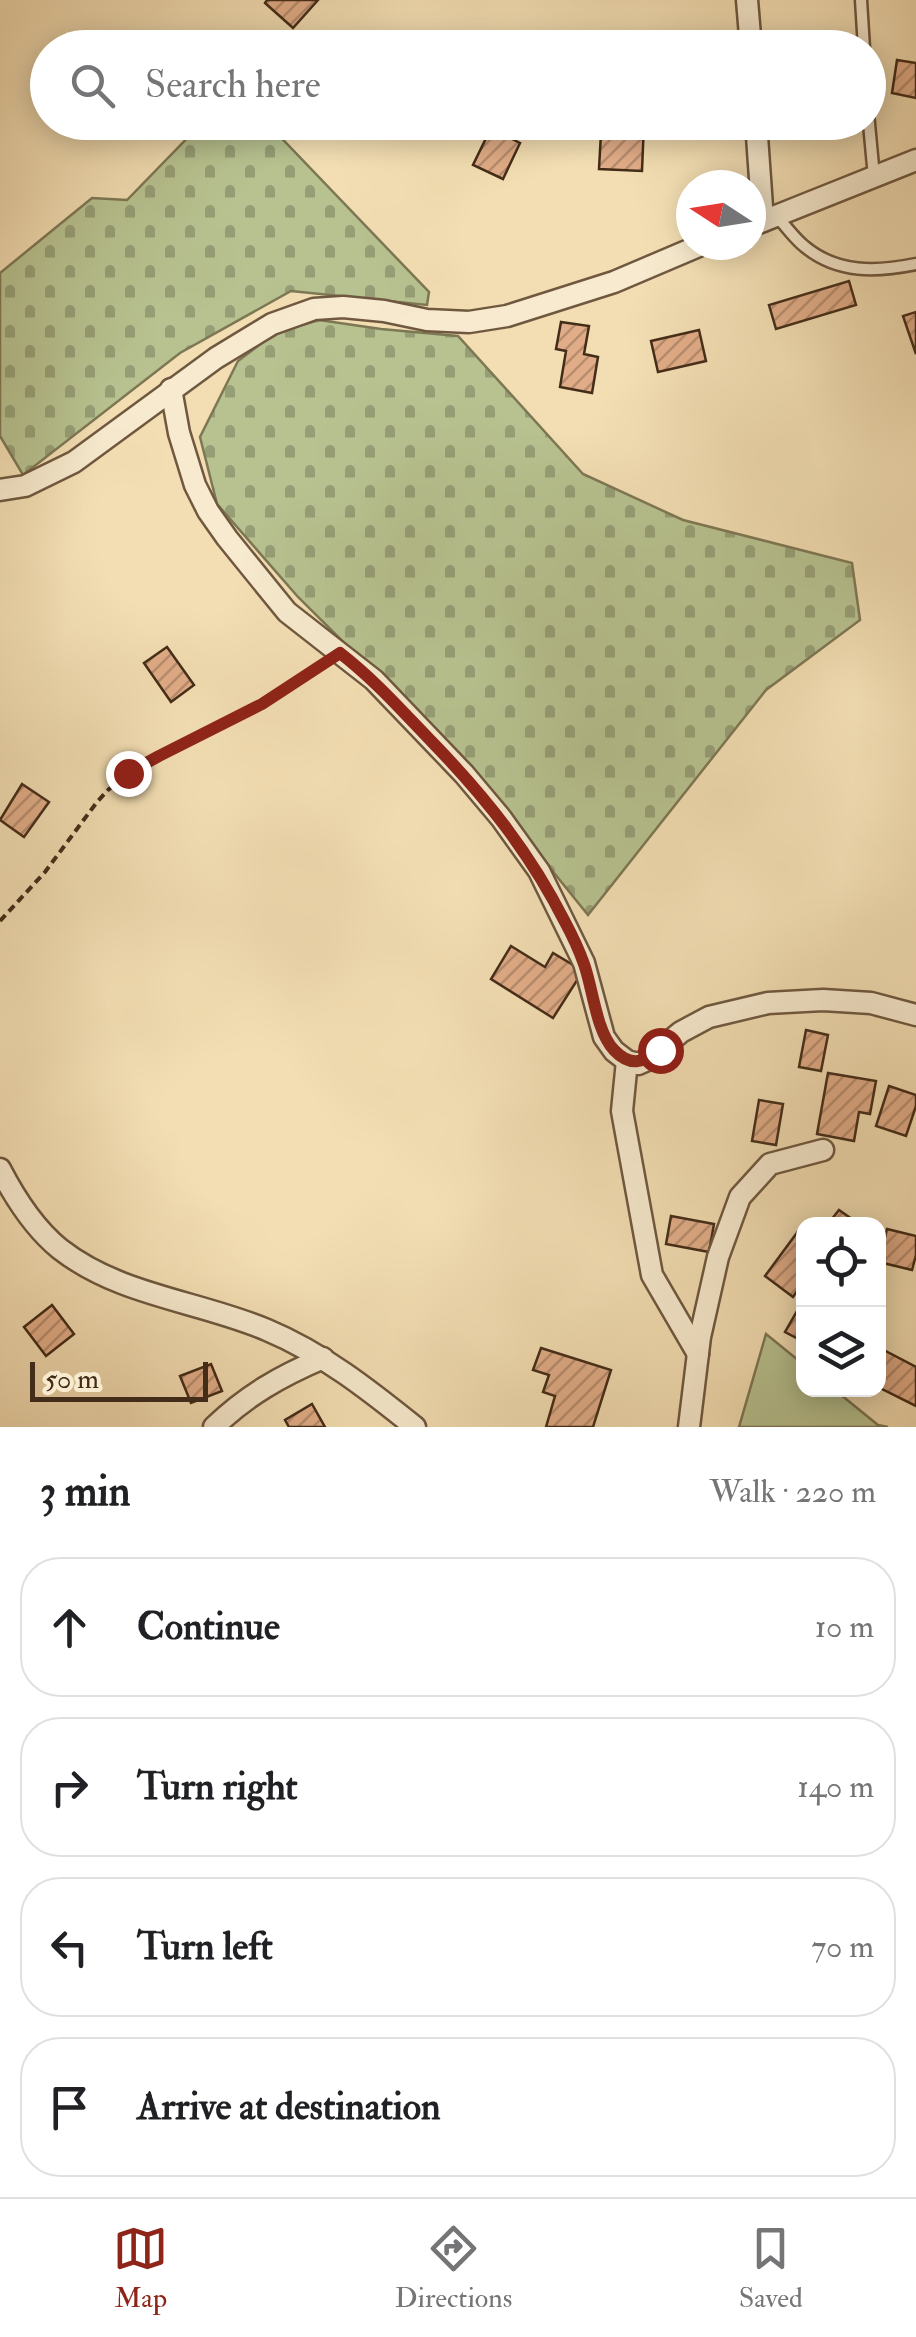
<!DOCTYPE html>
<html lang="en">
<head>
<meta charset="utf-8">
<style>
  body { margin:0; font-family:"IM FELL Double Pica",serif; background:#f6f6f6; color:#202124 }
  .controls { position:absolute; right:30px; bottom:30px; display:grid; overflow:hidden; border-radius:20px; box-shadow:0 5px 25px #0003 }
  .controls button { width:90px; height:90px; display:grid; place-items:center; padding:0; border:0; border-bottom:2px solid #e0e0e0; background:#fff; color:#202124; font:50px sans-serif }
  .compass { position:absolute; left:676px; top:170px; width:90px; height:90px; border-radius:50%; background:#fff; box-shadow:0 5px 25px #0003; rotate:282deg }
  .scale { position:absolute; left:30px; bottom:25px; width:178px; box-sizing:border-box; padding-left:10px; border:5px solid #432c18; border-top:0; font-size:28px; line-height:35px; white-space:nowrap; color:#432c18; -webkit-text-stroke:8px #f7eace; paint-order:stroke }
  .stop { position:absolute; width:30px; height:30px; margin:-22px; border:8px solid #8f2418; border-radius:50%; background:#fff }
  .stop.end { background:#8f2418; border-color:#fff; box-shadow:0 2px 10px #0008 }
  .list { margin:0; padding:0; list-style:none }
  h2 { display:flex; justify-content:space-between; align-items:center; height:130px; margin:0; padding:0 40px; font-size:42px }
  h2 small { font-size:32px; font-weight:400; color:#757577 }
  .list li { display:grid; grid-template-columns:65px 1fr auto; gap:30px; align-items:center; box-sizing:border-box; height:140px; margin:0 20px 20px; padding:0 20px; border:2px solid #e0e0e0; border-radius:40px }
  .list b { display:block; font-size:38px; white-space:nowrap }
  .list em { font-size:32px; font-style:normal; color:#757577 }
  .icon { flex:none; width:55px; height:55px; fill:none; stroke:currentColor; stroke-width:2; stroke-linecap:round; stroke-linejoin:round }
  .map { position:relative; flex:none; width:916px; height:1427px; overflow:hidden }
  .search { position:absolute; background:#fff; box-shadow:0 5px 25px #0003; left:30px; right:30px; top:30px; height:110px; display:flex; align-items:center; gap:25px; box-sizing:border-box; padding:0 35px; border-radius:55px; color:#757577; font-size:38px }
  .sheet { height:770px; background:#fff }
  nav { display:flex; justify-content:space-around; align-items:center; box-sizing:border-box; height:140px; border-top:2px solid #e0e0e0; background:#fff; font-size:28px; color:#757577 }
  nav a { display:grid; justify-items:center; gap:5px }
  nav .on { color:#8f2418 }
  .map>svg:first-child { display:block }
</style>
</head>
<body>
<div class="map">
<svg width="916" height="1427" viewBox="0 0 916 1427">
  <defs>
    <pattern id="cemetery-stones" width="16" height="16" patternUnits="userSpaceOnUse" patternTransform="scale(2.5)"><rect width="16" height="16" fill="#b7c290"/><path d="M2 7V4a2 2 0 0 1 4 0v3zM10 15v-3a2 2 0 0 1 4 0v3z" fill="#969e75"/></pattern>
    <pattern id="building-hatch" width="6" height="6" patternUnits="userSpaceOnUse" patternTransform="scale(2.5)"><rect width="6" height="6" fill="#e1ad88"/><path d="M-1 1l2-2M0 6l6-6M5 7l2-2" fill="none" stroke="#b88d6e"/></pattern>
  </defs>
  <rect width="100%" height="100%" fill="#f3deb3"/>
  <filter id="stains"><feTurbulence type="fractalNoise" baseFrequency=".002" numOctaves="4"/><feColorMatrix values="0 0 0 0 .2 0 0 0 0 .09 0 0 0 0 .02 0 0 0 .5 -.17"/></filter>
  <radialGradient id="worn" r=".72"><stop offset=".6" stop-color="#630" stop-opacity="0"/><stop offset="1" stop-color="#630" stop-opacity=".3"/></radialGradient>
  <polygon fill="#b7c290" stroke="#7d7754" stroke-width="2.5" points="766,1334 803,1364 804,1390 835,1390 878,1425 888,1427 739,1427"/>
  <g fill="url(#cemetery-stones)" stroke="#7d7754" stroke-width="2.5">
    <polygon points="202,123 267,123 429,292 427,305 291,291 180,353 23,475 0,436 0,273 92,198 127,200"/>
    <polygon points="319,320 381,329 458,336 583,474 683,520 852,563 860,620 766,690 588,915 467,765 298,597 217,504 200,437 238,361 275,333"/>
  </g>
  <g fill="url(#building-hatch)" stroke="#432c18" stroke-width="2.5">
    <polygon points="267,0 318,0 293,28 265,3"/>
    <polygon points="897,60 916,63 916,98 892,93"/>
    <polygon points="589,122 644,122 642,171 599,169 601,133 588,133"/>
    <polygon points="491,128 520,143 503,179 473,165"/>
    <polygon points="849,281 856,305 776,329 769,305"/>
    <polygon points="916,312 916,354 903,316"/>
    <polygon points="561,322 589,326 584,354 598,357 592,393 560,387 566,351 556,349"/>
    <polygon points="699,330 706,361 658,372 651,341"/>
    <polygon points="167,647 194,685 171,702 144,663"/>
    <polygon points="22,784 49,802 24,837 0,820"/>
    <polygon points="511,946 545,967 553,953 583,971 553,1018 491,979"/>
    <polygon points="806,1030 828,1035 821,1071 799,1067"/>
    <polygon points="828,1073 876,1081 870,1114 859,1112 854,1141 817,1134"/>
    <polygon points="889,1086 916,1095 916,1106 906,1136 876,1126"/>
    <polygon points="759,1100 783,1104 776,1145 752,1141"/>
    <polygon points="839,1210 859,1224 828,1224"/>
    <polygon points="671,1216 714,1224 709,1252 666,1244"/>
    <polygon points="802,1226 804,1228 804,1290 800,1287 793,1297 765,1276"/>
    <polygon points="887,1229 916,1236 916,1255 912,1270 879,1262"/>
    <polygon points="804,1299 804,1342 785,1332"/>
    <polygon points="52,1305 74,1334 46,1356 24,1327"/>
    <polygon points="878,1347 916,1367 916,1406 878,1387"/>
    <polygon points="541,1348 611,1370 593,1427 546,1427 555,1396 543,1392 549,1375 533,1370"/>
    <polygon points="211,1364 222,1391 191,1403 180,1376"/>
    <polygon points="312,1404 325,1427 289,1427 285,1420"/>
  </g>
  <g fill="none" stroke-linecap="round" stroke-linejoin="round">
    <g stroke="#6f583f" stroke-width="15">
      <g id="lane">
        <polyline points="861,0 864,48"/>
        <polyline points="868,113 874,177"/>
        <path d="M777,217C786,226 794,238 804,246C837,274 877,272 916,264"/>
      </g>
    </g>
    <g stroke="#6f583f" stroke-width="25">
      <g id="street">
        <polyline points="747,0 751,48"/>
        <polyline points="756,122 763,221"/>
        <polyline points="751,226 916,160"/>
        <polyline points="171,389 179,433 195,485 208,511 227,538 287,612 374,680 464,774 501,818 539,871 584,963 604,1037 614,1051 627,1061 638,1064 647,1060 681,1032 709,1017 768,1003 823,1000 871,1003 916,1015"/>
        <polyline points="0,490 25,486 74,462 216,358 272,324 314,309 343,307 384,311 427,320 469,322 507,316 614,282 701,245"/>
        <polyline points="627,1061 622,1111 652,1275 698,1354"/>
        <path d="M0,1169C15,1198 34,1228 60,1249C120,1296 199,1301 267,1330C322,1353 369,1390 415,1427"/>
        <path d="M214,1427C247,1395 281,1376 323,1358"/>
        <polyline points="689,1427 700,1337 718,1257 740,1197 770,1164 823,1150"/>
      </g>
    </g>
    <polyline stroke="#432c18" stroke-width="4" stroke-dasharray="8 5" stroke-linecap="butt" points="0,921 45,872 97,802 108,790 129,773 159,755 263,704 318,667"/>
    <use href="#lane" stroke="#f7eace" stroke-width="10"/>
    <use href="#street" stroke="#f7eace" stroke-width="20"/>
  </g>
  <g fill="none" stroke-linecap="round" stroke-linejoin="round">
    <path stroke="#8f2418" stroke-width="12" d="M128,773L159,756L262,704L340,653C376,681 402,711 434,744C487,799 530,853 565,922C572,935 579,950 584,964C593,989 596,1031 614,1050C630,1067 643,1063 660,1050"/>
  </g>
  <rect width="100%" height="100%" filter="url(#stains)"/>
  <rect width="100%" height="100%" fill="url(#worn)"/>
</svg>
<div class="controls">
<button><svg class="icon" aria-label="locate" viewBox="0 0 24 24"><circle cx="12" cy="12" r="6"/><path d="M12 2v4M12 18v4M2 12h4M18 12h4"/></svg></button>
<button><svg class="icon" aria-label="layers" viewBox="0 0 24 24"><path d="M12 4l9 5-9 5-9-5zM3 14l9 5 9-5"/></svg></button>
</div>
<svg class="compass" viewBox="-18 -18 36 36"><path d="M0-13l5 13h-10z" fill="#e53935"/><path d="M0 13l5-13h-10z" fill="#757577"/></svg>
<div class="scale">50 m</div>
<div class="stop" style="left:660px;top:1050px"></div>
<div class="stop end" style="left:128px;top:773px"></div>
<div class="search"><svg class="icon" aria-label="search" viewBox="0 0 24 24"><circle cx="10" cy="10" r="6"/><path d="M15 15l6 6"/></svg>Search here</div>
</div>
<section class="sheet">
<h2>3 min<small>Walk · 220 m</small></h2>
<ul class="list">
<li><svg class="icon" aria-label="ahead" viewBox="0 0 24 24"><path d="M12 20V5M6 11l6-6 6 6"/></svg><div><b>Continue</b></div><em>10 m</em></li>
<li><svg class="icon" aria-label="right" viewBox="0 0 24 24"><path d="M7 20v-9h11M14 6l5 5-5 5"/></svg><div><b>Turn right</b></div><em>140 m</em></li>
<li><svg class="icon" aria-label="left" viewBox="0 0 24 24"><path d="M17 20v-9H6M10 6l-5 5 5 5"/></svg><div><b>Turn left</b></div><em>70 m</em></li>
<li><svg class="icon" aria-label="arrive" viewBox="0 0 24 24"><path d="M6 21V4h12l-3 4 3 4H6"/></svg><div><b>Arrive at destination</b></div></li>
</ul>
</section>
<nav>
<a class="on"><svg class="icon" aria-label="map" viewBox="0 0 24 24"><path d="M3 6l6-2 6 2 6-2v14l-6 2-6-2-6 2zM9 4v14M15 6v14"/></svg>Map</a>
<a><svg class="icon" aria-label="directions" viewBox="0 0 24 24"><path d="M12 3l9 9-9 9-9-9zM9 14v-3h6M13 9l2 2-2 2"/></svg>Directions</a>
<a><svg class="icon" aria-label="saved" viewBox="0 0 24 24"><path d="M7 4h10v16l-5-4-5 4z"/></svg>Saved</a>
</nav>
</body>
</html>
